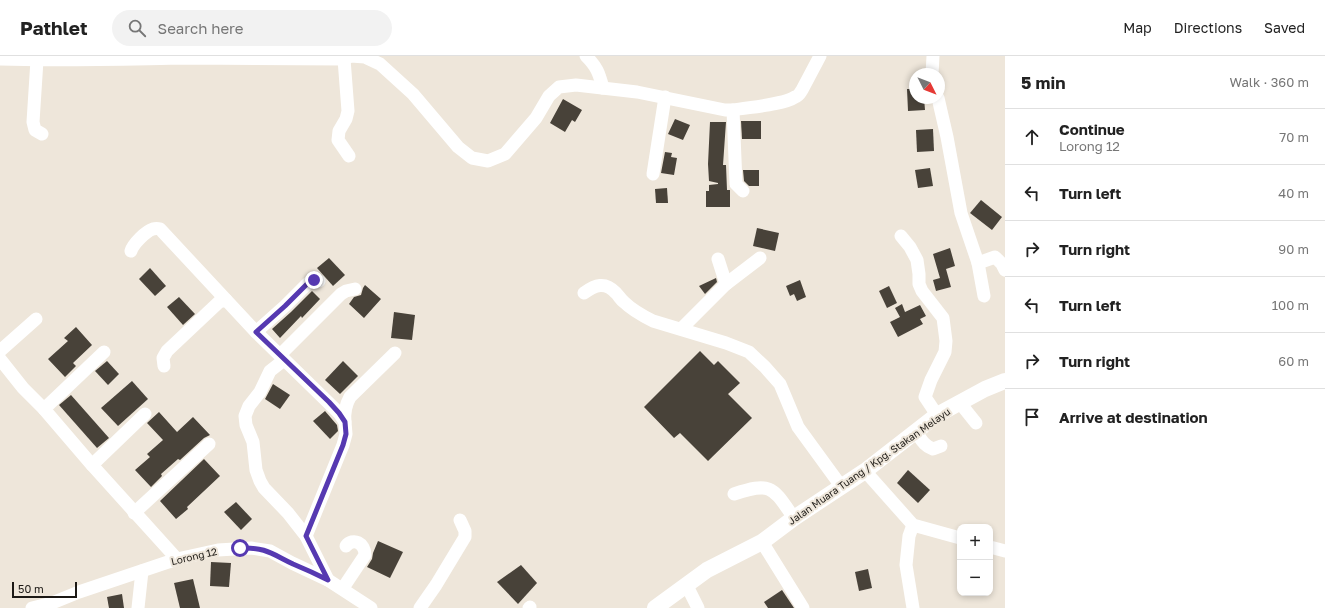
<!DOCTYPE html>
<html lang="en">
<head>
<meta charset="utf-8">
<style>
  body { margin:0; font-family:"Golos Text",sans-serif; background:#f2f2f2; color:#222 }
  .controls { position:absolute; right:12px; bottom:12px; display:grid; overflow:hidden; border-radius:8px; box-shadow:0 2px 6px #0003 }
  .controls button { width:36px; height:36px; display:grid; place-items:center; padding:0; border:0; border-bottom:1px solid #e0e0e0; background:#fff; color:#222; font:20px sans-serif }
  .compass { position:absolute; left:909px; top:12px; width:36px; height:36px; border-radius:50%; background:#fff; box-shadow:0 2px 6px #0003; rotate:132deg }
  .scale { position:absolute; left:12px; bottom:10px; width:65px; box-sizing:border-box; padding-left:4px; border:2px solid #1c1915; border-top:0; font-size:11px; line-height:14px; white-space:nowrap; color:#1c1915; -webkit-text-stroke:3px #eee6da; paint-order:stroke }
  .stop { position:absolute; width:12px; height:12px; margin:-9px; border:3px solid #5639b1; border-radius:50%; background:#fff }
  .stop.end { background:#5639b1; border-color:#fff; box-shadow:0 1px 4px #0008 }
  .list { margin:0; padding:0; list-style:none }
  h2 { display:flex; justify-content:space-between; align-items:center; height:52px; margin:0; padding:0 16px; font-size:17px }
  h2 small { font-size:13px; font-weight:400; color:#767676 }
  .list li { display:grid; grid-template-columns:26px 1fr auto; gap:12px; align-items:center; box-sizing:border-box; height:56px; padding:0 16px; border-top:1px solid #e0e0e0 }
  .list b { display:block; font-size:15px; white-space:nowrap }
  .list p { margin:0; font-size:13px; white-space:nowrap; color:#767676 }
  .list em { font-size:13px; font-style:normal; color:#767676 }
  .icon { flex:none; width:22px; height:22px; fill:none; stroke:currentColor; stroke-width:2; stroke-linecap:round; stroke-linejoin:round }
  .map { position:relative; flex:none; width:1005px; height:552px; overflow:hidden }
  header { display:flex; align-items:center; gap:24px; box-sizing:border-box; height:56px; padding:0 20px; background:#fff; border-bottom:1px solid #e0e0e0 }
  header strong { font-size:19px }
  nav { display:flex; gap:22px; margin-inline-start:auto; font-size:14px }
  .search { width:280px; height:36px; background:#f2f2f2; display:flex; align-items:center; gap:10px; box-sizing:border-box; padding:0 14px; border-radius:22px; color:#767676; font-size:15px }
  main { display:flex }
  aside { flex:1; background:#fff }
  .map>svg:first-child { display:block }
</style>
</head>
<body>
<header>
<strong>Pathlet</strong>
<div class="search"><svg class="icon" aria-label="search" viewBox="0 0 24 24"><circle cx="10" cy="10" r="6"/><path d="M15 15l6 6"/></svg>Search here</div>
<nav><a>Map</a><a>Directions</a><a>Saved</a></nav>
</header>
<main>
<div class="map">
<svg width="1005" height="552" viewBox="0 0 1005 552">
  <rect width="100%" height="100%" fill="#eee6da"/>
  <g fill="#484239">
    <polygon points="907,33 915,33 915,42 924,42 925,54 908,55"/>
    <polygon points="563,43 582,54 575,66 572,64 565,76 550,67"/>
    <polygon points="675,63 690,69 683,84 668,78"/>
    <polygon points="741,65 761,65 761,83 742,83"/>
    <polygon points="710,66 726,66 723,109 726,109 727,134 730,134 730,151 706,151 706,135 709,135 709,129 718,128 718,127 709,125 708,108"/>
    <polygon points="933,73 934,95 917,96 916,74"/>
    <polygon points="665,96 672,97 671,101 677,102 674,119 661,117"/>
    <polygon points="930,112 933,130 918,132 915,114"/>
    <polygon points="743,114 759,114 759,130 749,130 744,125"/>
    <polygon points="667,132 668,147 656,147 655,133"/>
    <polygon points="981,144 1002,161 992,174 970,157"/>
    <polygon points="757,172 779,177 775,195 753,190"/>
    <polygon points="950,192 955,210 946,213 951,231 936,235 933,224 940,222 933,198"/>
    <polygon points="329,202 345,219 333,230 317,212"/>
    <polygon points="150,212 166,230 155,240 139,223"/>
    <polygon points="716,222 717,226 705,238 699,230"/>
    <polygon points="800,224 806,241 797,245 794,238 790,240 786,230"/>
    <polygon points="365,229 381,243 364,262 349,248 354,241 361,239 363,232"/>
    <polygon points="889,230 897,247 887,252 879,235"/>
    <polygon points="312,235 320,243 302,262 301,260 280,282 272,273 291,256"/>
    <polygon points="179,241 195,258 183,269 167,251"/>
    <polygon points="902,248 905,256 920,249 926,260 920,263 923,268 898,281 890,266 900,261 895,252"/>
    <polygon points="394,256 415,259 412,284 391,282"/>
    <polygon points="76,271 92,289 73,307 76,310 65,321 48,303 68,285 64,282"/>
    <polygon points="700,295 714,309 718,305 740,327 728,338 752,362 708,405 680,377 674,382 644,351"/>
    <polygon points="107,305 119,318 108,329 95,315"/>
    <polygon points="343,305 358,320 340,338 325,324"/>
    <polygon points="132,325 148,343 118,370 101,352"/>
    <polygon points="273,328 290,339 280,353 265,343"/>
    <polygon points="71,339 109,382 97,392 59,349"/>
    <polygon points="325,355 337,369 338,375 330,383 313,365"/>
    <polygon points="159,356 177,376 193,361 210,379 204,382 180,404 178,403 161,418 162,420 151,431 135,414 150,401 147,398 163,384 147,367"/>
    <polygon points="204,403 220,420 187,451 188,453 176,463 160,445"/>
    <polygon points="908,414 930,434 918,447 897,427"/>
    <polygon points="236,446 252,463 241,474 224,456"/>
    <polygon points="378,485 403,496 390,522 367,511 372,503 373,497"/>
    <polygon points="211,506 231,507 229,531 210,530"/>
    <polygon points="521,509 537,527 518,548 497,526"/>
    <polygon points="868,513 872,532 859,535 855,516"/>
    <polygon points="193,523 200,552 180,552 174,527"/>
    <polygon points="782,534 794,552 768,552 764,546"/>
    <polygon points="122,538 124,552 109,552 107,541"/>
  </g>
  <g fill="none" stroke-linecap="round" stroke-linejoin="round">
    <g stroke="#fff" stroke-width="13">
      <path d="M586,0C597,11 599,17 603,32"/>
      <path d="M0,3C62,5 124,3 186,2C239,2 292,3 344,3L351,0L365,1L380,8L413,38L458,91L472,102L488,105L505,98L536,62L549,40L559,31L576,29L637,36L725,54H733C749,51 783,49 795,41C799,40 800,37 802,34L820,0"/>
      <polyline points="344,3 348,55 346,63 339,75 338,84 349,100"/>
      <polyline points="37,4 33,66 35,74 42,78"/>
      <polyline points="932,18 933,0"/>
      <polyline points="938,42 947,81 961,157 978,207 984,240"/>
      <polyline points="733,54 736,128 743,135"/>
      <polyline points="653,118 665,41"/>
      <polyline points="901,180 910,191 917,204 919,218 919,228 922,235 943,262 946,285 945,296 931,324 925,341 937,359"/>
      <path d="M131,195C133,188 146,175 153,173C156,172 157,172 160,173L256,276L339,357L345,366L346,378L343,389L306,480"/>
      <polyline points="718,203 726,228"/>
      <polyline points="978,207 995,201 1002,208 1005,214"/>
      <path d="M584,237C595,229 605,225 616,237C619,240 621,244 624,246C632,254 643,260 653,265L726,287L749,296L765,311L780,328L798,371L841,430"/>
      <polyline points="681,273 726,228 760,202"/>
      <polyline points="256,276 285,250 307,228 315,224 319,225"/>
      <polyline points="0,295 36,263"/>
      <polyline points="280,299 341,238 346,235 355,233"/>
      <polyline points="0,303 23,332 44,353 92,409 177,503"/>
      <polyline points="284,304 270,315 260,336 249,350 245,360 246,369 253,386 256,414 260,425 264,432 288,457 306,480 328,524"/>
      <polyline points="164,310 163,302 167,295 219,246 226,244"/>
      <polyline points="960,347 976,367"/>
      <polyline points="44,353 104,296"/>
      <path d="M345,366C344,357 345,350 350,341L395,297"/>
      <path d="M916,376C921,383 924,390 933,393L941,390"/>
      <polyline points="92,409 145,358"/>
      <polyline points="865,415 913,469 960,482"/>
      <path d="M734,438C772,425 773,432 794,462"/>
      <polyline points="134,457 209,388"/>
      <polyline points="762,486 803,552"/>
      <polyline points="990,491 1005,495"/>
      <polyline points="687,530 698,552"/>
      <path d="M343,532L365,499C365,487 353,481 346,490"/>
      <polyline points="32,552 52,547 79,536 177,503 218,494 251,492 270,495 292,507 328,524 371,552"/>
      <polyline points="138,552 142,515"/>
      <polyline points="420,552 436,529 465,481 465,475 460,464"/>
      <polyline points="529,552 530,551"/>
      <polyline points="913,552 906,509 909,480 913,469"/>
    </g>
    <polyline stroke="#fff" stroke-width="16" points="655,552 707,514 762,486 794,462 865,415 937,359 985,333 1005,325"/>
  </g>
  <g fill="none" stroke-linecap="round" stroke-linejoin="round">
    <path stroke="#5639b1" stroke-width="5" d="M240,492C266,491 272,498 293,508C305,513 316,518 328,524L306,480L343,389L346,378L345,366L339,357L329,346L256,276L285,250L307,228L314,224"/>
  </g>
  <g text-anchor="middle" stroke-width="4" stroke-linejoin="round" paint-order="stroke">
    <g font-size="10" fill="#1c1915" stroke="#eee6da">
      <text transform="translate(869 410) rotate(-35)" y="4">Jalan Muara Tuang / Kpg. Stakan Melayu</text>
      <text transform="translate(194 500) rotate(-13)" y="4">Lorong 12</text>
    </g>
  </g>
</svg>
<div class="controls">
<button>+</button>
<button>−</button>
</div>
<svg class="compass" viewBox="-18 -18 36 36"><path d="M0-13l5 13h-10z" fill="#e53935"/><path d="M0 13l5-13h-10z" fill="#767676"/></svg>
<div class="scale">50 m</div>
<div class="stop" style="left:240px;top:492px"></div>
<div class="stop end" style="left:314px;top:224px"></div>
</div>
<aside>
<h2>5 min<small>Walk · 360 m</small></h2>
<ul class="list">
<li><svg class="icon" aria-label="ahead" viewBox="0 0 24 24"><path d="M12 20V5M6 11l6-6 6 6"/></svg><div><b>Continue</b><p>Lorong 12</p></div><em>70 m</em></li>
<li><svg class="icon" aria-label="left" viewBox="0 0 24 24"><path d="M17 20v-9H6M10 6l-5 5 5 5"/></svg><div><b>Turn left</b></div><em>40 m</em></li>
<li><svg class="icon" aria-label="right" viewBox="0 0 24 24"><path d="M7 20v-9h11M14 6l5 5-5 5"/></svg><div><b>Turn right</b></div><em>90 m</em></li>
<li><svg class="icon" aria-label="left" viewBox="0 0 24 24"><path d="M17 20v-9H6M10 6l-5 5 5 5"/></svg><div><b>Turn left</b></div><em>100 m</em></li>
<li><svg class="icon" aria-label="right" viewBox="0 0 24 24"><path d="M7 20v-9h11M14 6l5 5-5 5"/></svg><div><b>Turn right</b></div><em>60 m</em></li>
<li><svg class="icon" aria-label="arrive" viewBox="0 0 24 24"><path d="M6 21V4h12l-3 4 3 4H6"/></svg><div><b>Arrive at destination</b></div></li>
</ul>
</aside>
</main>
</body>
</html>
